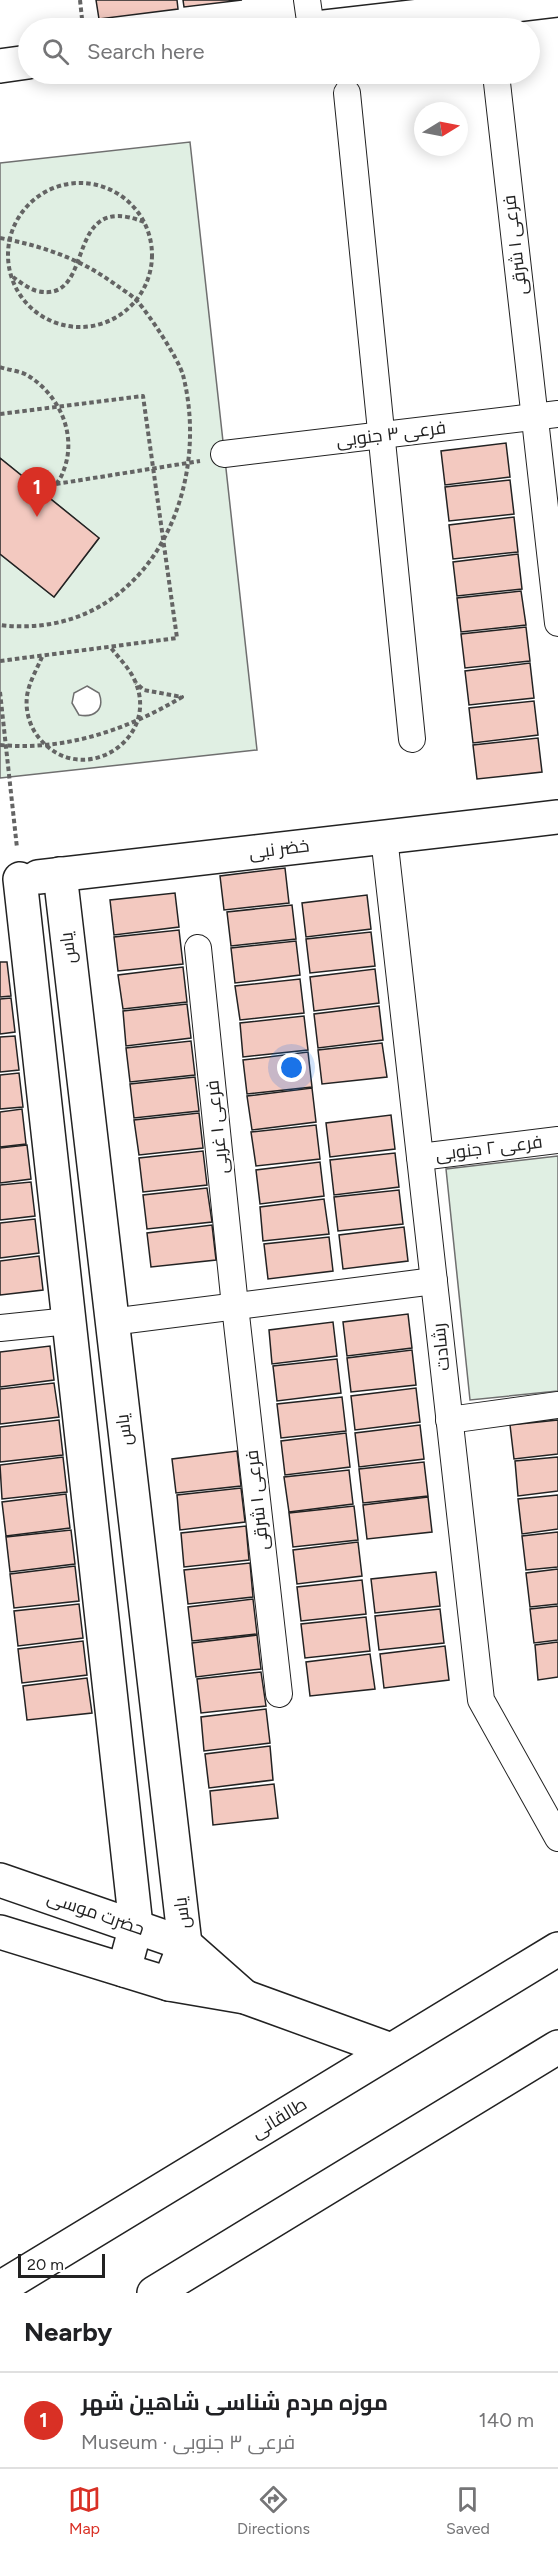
<!DOCTYPE html>
<html lang="en">
<head>
<meta charset="utf-8">
<style>
  body { margin:0; font-family:Figtree,Cairo,sans-serif; background:#f2f2f2; color:#202124 }
  .compass { position:absolute; left:414px; top:102px; width:54px; height:54px; border-radius:50%; background:#fff; box-shadow:0 3px 15px #0003; rotate:80deg }
  .scale { position:absolute; left:18px; bottom:15px; width:87px; box-sizing:border-box; padding-left:6px; border:3px solid #222; border-top:0; font-size:16px; line-height:21px; white-space:nowrap; color:#222; -webkit-text-stroke:4px #fff; paint-order:stroke }
  .you { position:absolute; left:292px; top:1068px; width:21px; height:21px; margin:-15px; border:4px solid #fff; border-radius:50%; background:#1a73e8; box-shadow:0 0 0 9px #1a73e833 }
  .badge { display:grid; place-items:center; width:39px; height:39px; border-radius:50%; background:#d93025; color:#fff; font-size:20px; font-weight:700 }
  .pin { position:absolute; translate:-50% -50px; filter:drop-shadow(0 2px 3px #0008) }
  .pin::after { content:''; position:absolute; top:32px; width:21px; height:18px; background:inherit; clip-path:polygon(0 0,100% 0,50% 100%) }
  .list { margin:0; padding:0; list-style:none }
  h2 { display:flex; justify-content:space-between; align-items:center; height:78px; margin:0; padding:0 24px; font-size:26px }
  h2 small { font-size:20px; font-weight:400; color:#757577 }
  .list li { display:grid; grid-template-columns:39px 1fr auto; gap:18px; align-items:center; box-sizing:border-box; height:96px; padding:0 24px; border-top:2px solid #e0e0e0 }
  .list b { display:block; font-size:22px; white-space:nowrap }
  .list p { margin:0; font-size:20px; white-space:nowrap; color:#757577 }
  .list em { font-size:20px; font-style:normal; color:#757577 }
  .icon { flex:none; width:33px; height:33px; fill:none; stroke:currentColor; stroke-width:2; stroke-linecap:round; stroke-linejoin:round }
  .map { position:relative; flex:none; width:558px; height:2293px; overflow:hidden }
  .search { position:absolute; background:#fff; box-shadow:0 3px 15px #0003; left:18px; right:18px; top:18px; height:66px; display:flex; align-items:center; gap:15px; box-sizing:border-box; padding:0 21px; border-radius:33px; color:#757577; font-size:22px }
  .sheet { height:174px; background:#fff }
  nav { display:flex; justify-content:space-around; align-items:center; box-sizing:border-box; height:84px; border-top:2px solid #e0e0e0; background:#fff; font-size:16px; color:#757577 }
  nav a { display:grid; justify-items:center; gap:3px }
  nav .on { color:#d93025 }
  .map>svg:first-child { display:block }
</style>
</head>
<body>
<div class="map">
<svg width="558" height="2293" viewBox="0 0 558 2293">
  <rect width="100%" height="100%" fill="#fff"/>
  <g fill="#e0efe3" stroke="#6f6f6f" stroke-width="1.5" fill-rule="evenodd">
    <path d="M190,142L257,750L0,778V554L54,597L99,538L0,458V163ZM87,686L99,693C105,709 95,718 79,715L72,703L74,693Z"/>
    <polygon points="558,1156 558,1391 470,1400 446,1169"/>
  </g>
  <g fill="#f3c9c0" stroke="#222" stroke-width="1.5">
    <polygon points="96,0 177,0 178,9 99,19"/>
    <polygon points="183,0 242,0 184,7"/>
    <polygon points="506,443 510,477 445,485 441,451"/>
    <polygon points="0,458 99,538 54,597 0,554"/>
    <polygon points="510,480 514,514 449,521 445,487"/>
    <polygon points="514,517 518,552 453,559 449,525"/>
    <polygon points="518,554 522,589 457,596 453,562"/>
    <polygon points="521,591 526,625 461,632 457,598"/>
    <polygon points="526,627 530,661 465,668 461,634"/>
    <polygon points="530,663 534,698 469,705 465,671"/>
    <polygon points="534,701 538,735 473,743 469,708"/>
    <polygon points="538,738 542,772 477,779 473,745"/>
    <polygon points="285,868 289,903 224,910 220,876"/>
    <polygon points="175,893 179,927 114,935 110,900"/>
    <polygon points="367,895 371,929 306,937 302,903"/>
    <polygon points="292,905 296,939 231,946 227,912"/>
    <polygon points="179,930 183,964 118,971 114,937"/>
    <polygon points="371,932 375,966 310,973 306,939"/>
    <polygon points="296,941 300,975 235,983 231,948"/>
    <polygon points="0,962 7,962 11,996 0,997"/>
    <polygon points="183,967 187,1002 123,1009 118,975"/>
    <polygon points="375,969 379,1003 314,1011 310,977"/>
    <polygon points="300,979 304,1013 240,1020 235,986"/>
    <polygon points="11,998 15,1032 0,1034 0,999"/>
    <polygon points="187,1004 191,1038 126,1046 123,1011"/>
    <polygon points="379,1006 383,1040 318,1048 314,1014"/>
    <polygon points="304,1016 308,1050 243,1057 240,1023"/>
    <polygon points="15,1036 19,1070 0,1072 0,1037"/>
    <polygon points="191,1041 195,1075 130,1082 126,1048"/>
    <polygon points="382,1043 387,1077 322,1084 318,1050"/>
    <polygon points="308,1052 312,1087 247,1094 243,1060"/>
    <polygon points="19,1073 23,1107 0,1109 0,1075"/>
    <polygon points="195,1077 199,1111 134,1118 130,1084"/>
    <polygon points="312,1088 316,1122 252,1130 247,1096"/>
    <polygon points="22,1109 26,1144 0,1147 0,1112"/>
    <polygon points="199,1113 203,1148 139,1155 134,1120"/>
    <polygon points="391,1115 395,1149 330,1157 326,1123"/>
    <polygon points="316,1125 320,1159 256,1166 251,1132"/>
    <polygon points="27,1145 31,1179 0,1183 0,1148"/>
    <polygon points="203,1151 207,1185 143,1192 139,1158"/>
    <polygon points="395,1153 399,1187 334,1195 330,1160"/>
    <polygon points="320,1162 324,1196 260,1204 256,1170"/>
    <polygon points="31,1182 35,1216 0,1220 0,1185"/>
    <polygon points="207,1188 212,1222 147,1229 143,1195"/>
    <polygon points="399,1190 403,1224 338,1231 334,1197"/>
    <polygon points="324,1199 329,1234 263,1241 260,1207"/>
    <polygon points="35,1219 39,1253 0,1258 0,1223"/>
    <polygon points="212,1225 216,1260 151,1267 147,1233"/>
    <polygon points="404,1227 408,1261 343,1269 339,1235"/>
    <polygon points="329,1237 333,1271 268,1279 264,1244"/>
    <polygon points="39,1256 43,1290 0,1295 0,1261"/>
    <polygon points="408,1314 412,1348 347,1356 343,1322"/>
    <polygon points="333,1322 337,1356 272,1364 269,1330"/>
    <polygon points="50,1346 54,1380 0,1387 0,1352"/>
    <polygon points="412,1350 416,1385 351,1392 347,1358"/>
    <polygon points="337,1359 341,1393 277,1401 273,1366"/>
    <polygon points="54,1383 59,1417 0,1424 0,1389"/>
    <polygon points="416,1388 420,1422 355,1430 351,1396"/>
    <polygon points="342,1397 346,1431 281,1438 277,1404"/>
    <polygon points="59,1420 63,1455 0,1462 0,1427"/>
    <polygon points="558,1420 558,1454 514,1459 510,1425"/>
    <polygon points="420,1425 424,1459 359,1467 355,1433"/>
    <polygon points="346,1433 350,1467 285,1475 281,1441"/>
    <polygon points="237,1451 241,1486 176,1493 172,1459"/>
    <polygon points="63,1457 67,1492 2,1499 0,1465"/>
    <polygon points="558,1457 558,1491 518,1496 515,1461"/>
    <polygon points="424,1462 428,1496 363,1503 359,1469"/>
    <polygon points="349,1470 353,1504 289,1512 284,1477"/>
    <polygon points="241,1488 245,1522 180,1530 177,1495"/>
    <polygon points="66,1494 70,1528 6,1536 2,1502"/>
    <polygon points="558,1495 558,1529 522,1534 518,1499"/>
    <polygon points="428,1497 432,1532 367,1539 363,1505"/>
    <polygon points="354,1506 358,1540 293,1547 289,1513"/>
    <polygon points="246,1526 249,1560 184,1567 181,1533"/>
    <polygon points="71,1530 75,1564 10,1572 6,1537"/>
    <polygon points="558,1532 558,1567 526,1570 522,1536"/>
    <polygon points="358,1542 362,1576 297,1584 293,1550"/>
    <polygon points="250,1563 253,1597 188,1604 184,1570"/>
    <polygon points="75,1566 79,1601 14,1608 10,1574"/>
    <polygon points="558,1569 558,1604 530,1607 526,1573"/>
    <polygon points="436,1572 440,1606 375,1613 371,1579"/>
    <polygon points="362,1580 366,1614 301,1621 297,1587"/>
    <polygon points="253,1599 257,1634 192,1641 188,1607"/>
    <polygon points="79,1604 83,1638 18,1646 14,1611"/>
    <polygon points="558,1606 558,1640 534,1643 530,1609"/>
    <polygon points="440,1609 444,1643 379,1650 375,1616"/>
    <polygon points="366,1617 370,1651 305,1658 301,1624"/>
    <polygon points="257,1635 261,1669 196,1677 192,1643"/>
    <polygon points="83,1641 87,1675 22,1683 18,1649"/>
    <polygon points="558,1642 558,1677 538,1680 535,1645"/>
    <polygon points="445,1646 449,1680 384,1688 380,1654"/>
    <polygon points="370,1654 375,1689 310,1696 306,1662"/>
    <polygon points="261,1672 266,1706 201,1713 197,1679"/>
    <polygon points="87,1678 92,1713 27,1720 23,1686"/>
    <polygon points="266,1709 270,1743 204,1751 201,1717"/>
    <polygon points="270,1746 273,1780 209,1788 205,1754"/>
    <polygon points="274,1784 278,1818 213,1825 210,1791"/>
  </g>
  <g fill="none" stroke-linecap="round" stroke-linejoin="round">
    <g stroke="#222" stroke-width="28">
      <g id="street">
        <polyline points="307,0 311,28"/>
        <polyline points="496,74 558,623"/>
        <polyline points="347,93 412,739"/>
        <polyline points="224,454 558,414"/>
        <polyline points="384,837 481,1700 558,1838"/>
        <polyline points="198,948 235,1306 279,1694"/>
        <polyline points="420,1157 558,1140"/>
        <polyline points="111,1322 434,1281"/>
        <polyline points="0,1328 69,1321"/>
        <polyline points="449,1420 558,1405"/>
      </g>
    </g>
    <g stroke="#222" stroke-width="36">
      <g id="secondary">
        <polyline points="316,28 558,0"/>
        <polyline points="0,66 28,62"/>
        <polyline points="60,874 185,1944 169,1984"/>
        <polyline points="38,877 558,817"/>
        <polyline points="20,879 136,1926 124,1970"/>
        <polyline points="0,1880 185,1944 245,1997"/>
        <polyline points="0,1932 169,1984 245,1997 391,2050"/>
      </g>
    </g>
    <g stroke="#222" stroke-width="36">
      <g id="primary">
        <polyline points="0,2288 558,1949"/>
        <polyline points="154,2293 558,2047"/>
      </g>
    </g>
    <g stroke="#646464" stroke-width="4" stroke-dasharray="4.5 3" stroke-linecap="butt">
      <polyline points="80,0 83,28"/>
      <circle cx="80" cy="255" r="72"/>
      <path d="M0,238C43,246 81,259 116,285C123,290 132,295 138,302C150,316 178,358 183,375C214,497 141,642 0,625"/>
      <path d="M13,277C20,282 29,289 37,291C98,305 61,189 144,222"/>
      <path d="M0,367C8,370 20,371 27,375C60,395 78,436 63,472C60,481 52,489 47,496"/>
      <polyline points="0,414 143,396 177,638 0,661"/>
      <polyline points="56,484 200,461"/>
      <path d="M42,657C37,669 29,682 27,696C25,711 30,728 40,739C82,789 161,740 135,681C130,669 119,658 111,648"/>
      <polyline points="0,692 17,848"/>
      <path d="M0,745C65,751 127,730 182,697L144,690L136,683"/>
    </g>
    <use href="#street" stroke="#fff" stroke-width="26"/>
    <use href="#secondary" stroke="#fff" stroke-width="33"/>
    <use href="#primary" stroke="#fff" stroke-width="33"/>
  </g>
  <g text-anchor="middle" stroke-width="4.5" stroke-linejoin="round" paint-order="stroke">
    <g font-size="18" fill="#222" stroke="#fff">
      <text transform="translate(515 245) rotate(-97)" y="6">فرعی ۱ شرقی</text>
      <text transform="translate(391 434) rotate(-7)" y="6">فرعی ۳ جنوبی</text>
      <text transform="translate(279 849) rotate(-7)" y="6">خضر نبی</text>
      <text transform="translate(68 948) rotate(-97)" y="6">یاس</text>
      <text transform="translate(217 1127) rotate(-96)" y="6">فرعی ۱ غربی</text>
      <text transform="translate(489 1148) rotate(-7)" y="6">فرعی ۲ جنوبی</text>
      <text transform="translate(441 1347) rotate(-96)" y="6">رشادت</text>
      <text transform="translate(124 1430) rotate(-97)" y="6">یاس</text>
      <text transform="translate(257 1500) rotate(-96)" y="6">فرعی ۱ شرقی</text>
      <text transform="translate(96 1913) rotate(19)" y="6">حضرت موسی</text>
      <text transform="translate(182 1913) rotate(-97)" y="6">یاس</text>
      <text transform="translate(279 2118) rotate(-31)" y="6">طالقانی</text>
    </g>
  </g>
</svg>
<svg class="compass" viewBox="-18 -18 36 36"><path d="M0-13l5 13h-10z" fill="#e53935"/><path d="M0 13l5-13h-10z" fill="#757577"/></svg>
<div class="scale">20 m</div>
<div class="you"></div>
<div class="pin badge" style="left:37px;top:517px">1</div>
<div class="search"><svg class="icon" aria-label="search" viewBox="0 0 24 24"><circle cx="10" cy="10" r="6"/><path d="M15 15l6 6"/></svg>Search here</div>
</div>
<section class="sheet">
<h2>Nearby<small></small></h2>
<ul class="list">
<li><span class="badge">1</span><div><b>موزه مردم شناسی شاهین شهر</b><p>Museum · فرعی ۳ جنوبی</p></div><em>140 m</em></li>
</ul>
</section>
<nav>
<a class="on"><svg class="icon" aria-label="map" viewBox="0 0 24 24"><path d="M3 6l6-2 6 2 6-2v14l-6 2-6-2-6 2zM9 4v14M15 6v14"/></svg>Map</a>
<a><svg class="icon" aria-label="directions" viewBox="0 0 24 24"><path d="M12 3l9 9-9 9-9-9zM9 14v-3h6M13 9l2 2-2 2"/></svg>Directions</a>
<a><svg class="icon" aria-label="saved" viewBox="0 0 24 24"><path d="M7 4h10v16l-5-4-5 4z"/></svg>Saved</a>
</nav>
</body>
</html>
